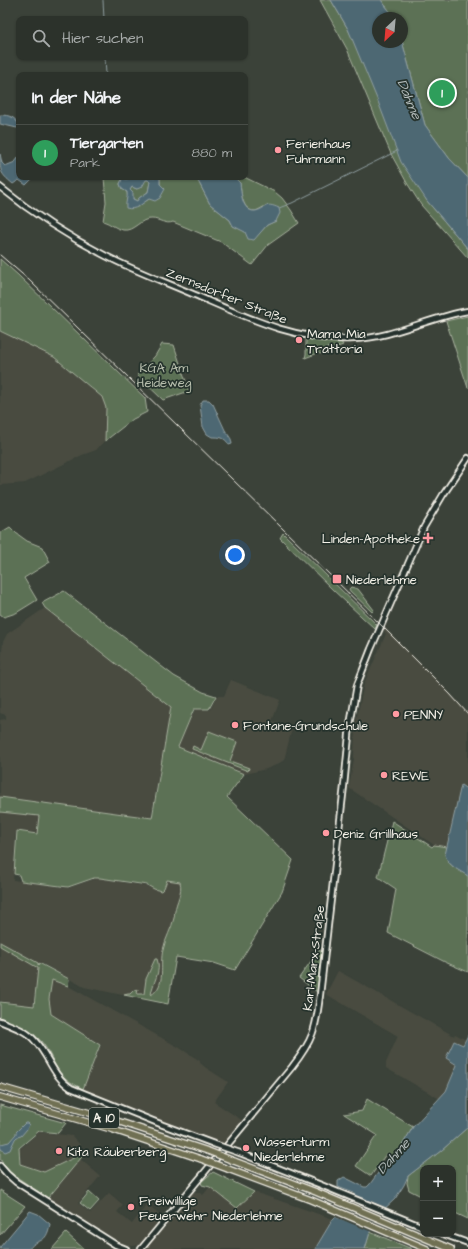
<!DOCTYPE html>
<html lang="de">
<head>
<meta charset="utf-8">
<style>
  body { margin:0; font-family:"Architects Daughter",sans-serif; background:#343a33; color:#f1f3f6 }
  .controls { position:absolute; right:12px; bottom:12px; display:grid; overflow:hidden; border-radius:8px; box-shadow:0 1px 3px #0004 }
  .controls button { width:36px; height:36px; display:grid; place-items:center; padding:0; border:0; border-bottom:1px solid #484d47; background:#2c322b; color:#f1f3f6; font:20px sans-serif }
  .compass { position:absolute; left:372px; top:12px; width:36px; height:36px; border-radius:50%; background:#2c322b; box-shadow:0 1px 3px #0004; rotate:206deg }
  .you { position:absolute; left:235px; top:555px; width:14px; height:14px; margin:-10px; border:3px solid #fff; border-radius:50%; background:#1a73e8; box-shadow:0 0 0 6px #1a73e833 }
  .badge { display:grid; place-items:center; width:26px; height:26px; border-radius:50%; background:#ff9aa2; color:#fff; font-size:13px; font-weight:700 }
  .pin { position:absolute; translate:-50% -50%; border:2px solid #fff; box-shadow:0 1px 4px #0006 }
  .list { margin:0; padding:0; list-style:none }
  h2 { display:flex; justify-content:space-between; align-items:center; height:52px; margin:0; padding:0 16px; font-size:17px }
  h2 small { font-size:13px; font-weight:400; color:#a6aaa9 }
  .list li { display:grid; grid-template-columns:26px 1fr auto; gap:12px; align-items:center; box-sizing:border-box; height:56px; padding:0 16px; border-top:1px solid #484d47 }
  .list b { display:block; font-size:15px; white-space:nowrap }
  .list p { margin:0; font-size:13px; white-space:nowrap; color:#a6aaa9 }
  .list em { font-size:13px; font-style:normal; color:#a6aaa9 }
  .icon { flex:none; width:22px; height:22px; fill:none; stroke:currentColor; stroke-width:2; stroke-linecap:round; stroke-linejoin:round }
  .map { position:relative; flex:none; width:468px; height:1249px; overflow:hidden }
  .search { position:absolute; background:#2c322b; box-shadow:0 1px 3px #0004; left:16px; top:16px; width:232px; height:44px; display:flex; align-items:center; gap:10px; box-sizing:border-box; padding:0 14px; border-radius:8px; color:#a6aaa9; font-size:15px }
  .panel { position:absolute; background:#2c322b; box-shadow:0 1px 3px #0004; left:16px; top:72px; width:232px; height:108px; border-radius:8px }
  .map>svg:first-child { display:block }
</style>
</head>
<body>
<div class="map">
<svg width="468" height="1249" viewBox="0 0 468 1249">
  <rect width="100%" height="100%" fill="#3b4239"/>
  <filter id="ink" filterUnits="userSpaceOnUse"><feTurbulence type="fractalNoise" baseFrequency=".025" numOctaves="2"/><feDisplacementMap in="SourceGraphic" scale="8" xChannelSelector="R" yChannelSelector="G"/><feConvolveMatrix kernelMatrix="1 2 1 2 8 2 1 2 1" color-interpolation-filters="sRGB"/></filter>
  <g filter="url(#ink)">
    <g fill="#4a4c41">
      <polygon points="0,331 54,357 102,397 106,408 105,440 96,450 82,455 25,483 0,485"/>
      <polygon points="45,608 171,707 151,818 0,797 0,720 6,719 6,715 0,713 0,675 3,642 7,634"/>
      <polygon points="385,628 452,695 468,713 468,790 461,785 447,847 434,845 349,788 354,759 355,727 364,684 386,634 384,631"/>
      <polygon points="231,680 280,700 272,721 292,728 284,760 276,765 266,769 245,774 178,747 195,709 210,710 217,696 224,696"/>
      <polygon points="0,812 39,816 37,833 16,831 13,880 68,888 94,879 100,878 162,889 165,878 190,882 167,1004 84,987 39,962 33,1006 0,1001"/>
      <polygon points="338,971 454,1036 455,1034 466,1040 463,1045 454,1041 457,1064 446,1091 440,1099 386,1068 386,1063 398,1036 326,994"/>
      <polygon points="52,980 68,986 178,1047 200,1061 200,1063 206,1068 228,1082 214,1102 243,1121 224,1144 165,1122 83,1089 101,1045 51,1014 49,999"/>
      <polygon points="39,1132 72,1136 80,1145 79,1149 85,1152 44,1172 21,1164 20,1149"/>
      <polygon points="80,1159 100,1176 78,1203 90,1213 109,1193 123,1205 117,1212 132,1224 147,1205 162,1217 140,1245 132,1246 120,1243 49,1198"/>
      <polygon points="210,1187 237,1208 254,1192 333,1219 315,1249 145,1249 162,1229 164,1229 166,1227 165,1225 193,1192 198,1192 203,1195"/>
    </g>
    <g fill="#5b7154" stroke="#a8b19e">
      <polygon points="320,0 331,0 348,29 427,201 468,249 468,258 421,205 407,183 391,154 347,49"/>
      <polygon points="381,0 468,0 468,178 449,158 425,125 402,41 402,18 395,18"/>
      <path d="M104,177H123L120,184L122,189L127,192L128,198L138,207L143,203L149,199L160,184V177H196L210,204L230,220L233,226L257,236L267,225L276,221L267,205C263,207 259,210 255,211C242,211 241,192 240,183L234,177H244L275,192L282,198L291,210L299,223L268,245L252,265L221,242L173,222C166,225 159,219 152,219C140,218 134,232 123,230C116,229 110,223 103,221L106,202Z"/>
      <polygon points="146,180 148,180 150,182 148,192 139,198 137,201 133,199 130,190 132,187 137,189"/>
      <polygon points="0,259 18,275 145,398 147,412 133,419 105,441 106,408 102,397 54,357 0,331"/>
      <polygon points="468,316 468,388 446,321"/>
      <path d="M306,338L341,342L343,345L332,349L331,347L327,348V351C324,352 322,355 318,353L305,358L306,354Z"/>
      <polygon points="162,344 174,345 189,391 163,400 137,375 155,356"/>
      <polygon points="10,527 16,533 27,541 42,547 50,562 24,578 37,600 16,613 4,617 0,614 0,533"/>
      <polygon points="283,533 377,625 375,629 333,590 280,538"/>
      <polygon points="351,587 358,589 374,610 372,612 350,591 349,589"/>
      <path d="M64,591L174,676L203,692L216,696L209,709H194L178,747L244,774L227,797L293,860L282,892L235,970L214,963L176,957L168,1004L124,995L128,994H130L134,990L138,989L137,994H144L146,979L155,959H157C162,972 152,983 151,995C167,985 159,965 163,950C165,939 172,928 174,918C175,915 174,913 175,911C176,902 183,892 180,882L167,880L164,888L161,891L154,889L147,885L100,878H94L68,887L21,881L19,875L14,874L17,831L37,834L39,816L0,812V797L152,818L171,707L45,608L42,603Z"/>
      <polygon points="209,731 237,742 230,761 249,768 248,771 192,749 193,746 201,750"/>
      <path d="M392,821L432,847L434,845L447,847C443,866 456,867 468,876V972L445,962L388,933L396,889L378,877Z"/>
      <path d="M0,942L38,963V966L39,963L69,979L68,986L52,980L49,999L51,1014L100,1045L83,1089C76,1085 69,1082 64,1077C53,1066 50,1049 38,1038C25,1025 15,1026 0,1018V1002L34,1006L38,968L0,946Z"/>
      <polygon points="319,950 322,952 317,992 299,978"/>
      <polygon points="367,1099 413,1127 400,1149 394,1157 389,1154 388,1155 386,1154 371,1176 356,1166 377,1135 344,1114 362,1111"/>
      <polygon points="0,1105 66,1123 58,1133 39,1131 19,1148 20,1164 44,1172 86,1152 48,1198 18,1178 9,1171 0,1159"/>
      <polygon points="468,1127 468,1219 453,1212 453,1168 423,1168 423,1197 409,1190 407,1183 408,1176 442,1150"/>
      <polygon points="213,1172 254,1192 237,1208 210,1187 202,1185 201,1182"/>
      <polygon points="0,1190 25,1206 0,1235"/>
      <polygon points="89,1192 99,1201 90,1211 80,1203"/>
      <polygon points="370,1232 412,1249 365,1249"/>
      <polygon points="66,1233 84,1249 52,1249"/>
    </g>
    <g fill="#4e6873" stroke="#909fa2" fill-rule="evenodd">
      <polygon points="331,0 381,0 395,18 378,18 378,42 402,41 425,125 449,158 468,178 468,249 427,201 401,162 377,99 348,29"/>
      <path d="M0,115C9,115 16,117 19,126L17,128L0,124Z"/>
      <path d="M0,154L2,163L5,166L15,162L19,157V177H33V178L26,185L19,180L13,184C0,173 0,172 0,154Z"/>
      <path d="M123,177H125V179H128L129,177L132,178L134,177H160V184L165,189L160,198L155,201L149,199C141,204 136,211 126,208C125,202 128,198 127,192L122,189L120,184ZM146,180H148L150,182L148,192L139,198L137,201L133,199V193L130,190L132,187L137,189L142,187Z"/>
      <path d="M196,177H234L240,183C241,192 242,212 255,211C267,209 264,201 279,208L280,213L276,221L267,225L254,240L248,239L245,232L233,226L230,220L210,204Z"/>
      <path d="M203,400H209L213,404L225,430L231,439L232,444L229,445C225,437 220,437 212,437L207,434L203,427L200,405Z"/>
      <path d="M461,785L468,790V876C459,870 449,867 445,855Z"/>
      <polygon points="468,1035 468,1127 442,1150 408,1176 404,1185 395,1199 380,1213 370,1232 365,1249 315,1249 333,1219 335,1217 347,1221 359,1202 354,1193 338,1187 338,1181 344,1177 364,1187 367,1187 370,1184 381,1169 394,1157 400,1149 413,1127 446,1091 457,1065 446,1058 454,1041 463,1045"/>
      <polygon points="25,1123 27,1123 29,1125 27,1129 21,1136 17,1137 15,1139 10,1150 5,1152 1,1149 0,1146 1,1144 9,1142 16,1134 16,1132"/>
      <path d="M30,1211L38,1214L50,1224C46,1246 38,1237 29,1249H0V1247Z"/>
    </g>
    <polygon fill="#3b4239" points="336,1187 388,1208 382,1214 372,1232 333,1216 336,1215 346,1219 356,1202 352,1194"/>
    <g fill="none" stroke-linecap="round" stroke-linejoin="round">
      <g stroke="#909fa2" stroke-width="1">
        <polyline points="103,0 104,19"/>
        <polyline points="105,57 106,75"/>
        <polyline points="192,177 196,178"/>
        <polyline points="279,208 292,203 397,151"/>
      </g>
      <g stroke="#f4f1e8" stroke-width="8">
        <g id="secondary">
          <path d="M0,187C33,214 69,237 106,256C135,271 165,282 195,295C246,317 297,342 354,339C392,338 430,317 468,311"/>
          <path d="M0,1021C12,1026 26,1030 35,1041C49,1056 53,1077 71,1088L163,1125L214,1144"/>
          <polyline points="240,1153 321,1185 423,1227"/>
          <polyline points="0,1166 7,1174 16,1182 116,1245 126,1249"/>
          <polyline points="443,1234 468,1243"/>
          <path d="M141,1249L292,1067C313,1040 316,1029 320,995L344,786L350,725L357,685L371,649L424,527L443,495L468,458"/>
        </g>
      </g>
      <g stroke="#f4f1e8" stroke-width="8">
        <g id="highway">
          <polyline points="0,1087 114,1120 208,1151"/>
          <polyline points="0,1097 111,1129 201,1159"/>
          <polyline points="234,1161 316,1192 451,1249"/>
          <polyline points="228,1169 311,1200 427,1249"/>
        </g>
      </g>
      <use href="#secondary" stroke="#26332d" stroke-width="4.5"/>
      <use href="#highway" stroke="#706f52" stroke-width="5.5"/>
      <polyline stroke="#f4f1e8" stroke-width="1" points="0,255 29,280 383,627 450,694 468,714"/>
      <g stroke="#f4f1e8" stroke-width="8" stroke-linecap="butt">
        <polyline id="secondary-bridge" points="214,1144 240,1153"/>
      </g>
      <g stroke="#f4f1e8" stroke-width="8" stroke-linecap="butt">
        <g id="highway-bridge">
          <polyline points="208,1151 234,1161"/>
          <polyline points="201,1159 228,1169"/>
        </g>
      </g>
      <use href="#secondary-bridge" stroke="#26332d" stroke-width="4.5"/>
      <use href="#highway-bridge" stroke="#706f52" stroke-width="5.5"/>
    </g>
  </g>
  <g fill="#ff9aa2" stroke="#26332d" stroke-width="1.5">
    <circle cx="278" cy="150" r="4"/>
    <circle cx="299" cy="340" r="4"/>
    <path d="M426 532h4v4h4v4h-4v4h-4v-4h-4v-4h4z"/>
    <rect x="332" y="574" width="10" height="10" rx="2"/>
    <circle cx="396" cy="714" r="4"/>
    <circle cx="235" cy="725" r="4"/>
    <circle cx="384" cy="775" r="4"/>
    <circle cx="326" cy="833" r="4"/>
    <circle cx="246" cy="1148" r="4"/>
    <circle cx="59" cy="1151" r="4"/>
    <circle cx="131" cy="1207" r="4"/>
  </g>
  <g text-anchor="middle" stroke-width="3.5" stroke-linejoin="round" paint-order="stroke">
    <rect fill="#26332d" stroke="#b6b8b0" stroke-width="1" x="89" y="1108" width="30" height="20" rx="3"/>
    <g font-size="12" font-weight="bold" fill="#f4f1e8">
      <text x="104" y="1122">A 10</text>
    </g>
    <g font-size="13" fill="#f4f1e8" stroke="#26332d" text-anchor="start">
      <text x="286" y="148">Ferienhaus<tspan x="286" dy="15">Fuhrmann</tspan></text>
      <text x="307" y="338">Mama Mia<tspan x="307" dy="15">Trattoria</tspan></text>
      <text x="420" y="543" text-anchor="end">Linden-Apotheke</text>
      <text x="346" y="584">Niederlehme</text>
      <text x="404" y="719">PENNY</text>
      <text x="243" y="730">Fontane-Grundschule</text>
      <text x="392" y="780">REWE</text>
      <text x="334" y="838">Deniz Grillhaus</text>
      <text x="254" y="1146">Wasserturm<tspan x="254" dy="15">Niederlehme</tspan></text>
      <text x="67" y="1156">Kita Räuberberg</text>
      <text x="139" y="1205">Freiwillige<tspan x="139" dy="15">Feuerwehr Niederlehme</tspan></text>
    </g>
    <g font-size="13" fill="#f4f1e8" stroke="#26332d">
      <text transform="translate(227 295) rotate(22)" y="5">Zernsdorfer Straße</text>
      <text transform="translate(313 958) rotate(-83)" y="5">Karl-Marx-Straße</text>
    </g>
    <g font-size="13" fill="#b7bead" stroke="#26332d">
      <text x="164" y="372">KGA Am<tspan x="164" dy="15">Heideweg</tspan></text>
    </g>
    <g font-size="14" font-style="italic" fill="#b2bab9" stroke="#26332d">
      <text transform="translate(410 99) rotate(67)" y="5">Dahme</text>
      <text transform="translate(393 1156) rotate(-48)" y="5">Dahme</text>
    </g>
  </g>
</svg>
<div class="controls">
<button>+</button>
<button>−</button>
</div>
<svg class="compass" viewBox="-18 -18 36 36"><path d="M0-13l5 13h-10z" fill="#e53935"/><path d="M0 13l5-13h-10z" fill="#a6aaa9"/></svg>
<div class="you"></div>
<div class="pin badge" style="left:442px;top:93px;background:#2e9e5b">1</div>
<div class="search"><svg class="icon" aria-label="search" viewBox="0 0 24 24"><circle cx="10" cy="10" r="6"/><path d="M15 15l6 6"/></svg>Hier suchen</div>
<section class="panel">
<h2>In der Nähe<small></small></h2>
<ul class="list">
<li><span class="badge" style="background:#2e9e5b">1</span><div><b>Tiergarten</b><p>Park</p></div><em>880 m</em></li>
</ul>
</section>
</div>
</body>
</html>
